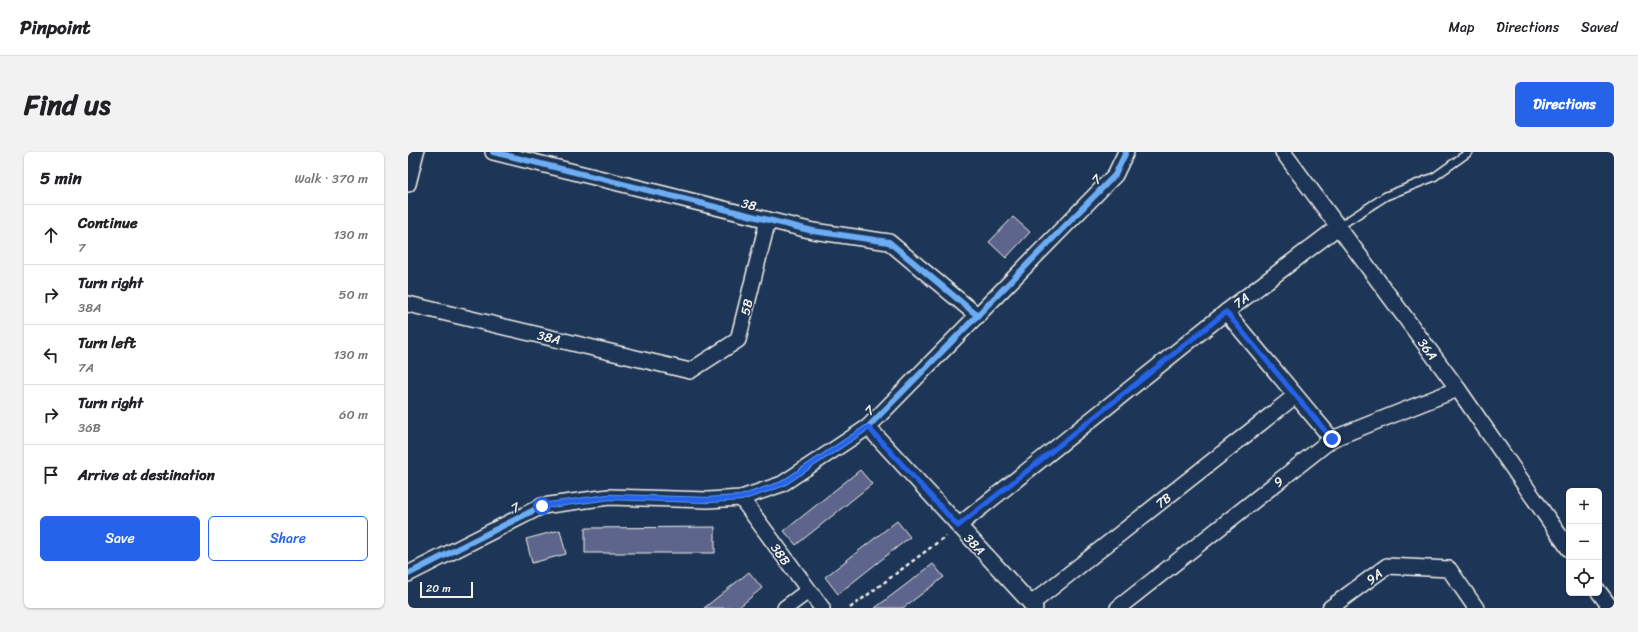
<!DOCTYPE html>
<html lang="en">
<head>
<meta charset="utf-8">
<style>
  body { margin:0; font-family:Sriracha,sans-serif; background:#f2f2f2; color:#202124 }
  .controls { position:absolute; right:12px; bottom:12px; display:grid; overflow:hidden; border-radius:6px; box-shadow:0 1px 3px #0004 }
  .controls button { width:36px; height:36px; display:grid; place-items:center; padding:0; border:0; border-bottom:1px solid #e0e0e0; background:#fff; color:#202124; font:20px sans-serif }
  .scale { position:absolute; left:12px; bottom:10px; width:53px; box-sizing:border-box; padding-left:4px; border:2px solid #f4f1e8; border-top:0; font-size:11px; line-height:14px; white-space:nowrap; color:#f4f1e8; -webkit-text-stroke:3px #1d3557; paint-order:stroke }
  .stop { position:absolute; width:12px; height:12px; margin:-9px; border:3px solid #2563eb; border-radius:50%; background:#fff }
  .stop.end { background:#2563eb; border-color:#fff; box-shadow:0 1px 4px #0008 }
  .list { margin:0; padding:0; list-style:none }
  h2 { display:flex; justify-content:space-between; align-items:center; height:52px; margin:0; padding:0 16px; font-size:17px }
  h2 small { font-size:13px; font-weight:400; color:#757577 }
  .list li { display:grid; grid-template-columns:26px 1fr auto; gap:12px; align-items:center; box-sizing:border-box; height:60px; padding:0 16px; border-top:1px solid #e0e0e0 }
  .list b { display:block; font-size:15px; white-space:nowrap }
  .list p { margin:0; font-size:13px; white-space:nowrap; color:#757577 }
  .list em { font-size:13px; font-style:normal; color:#757577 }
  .actions { display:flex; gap:8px; padding:12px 16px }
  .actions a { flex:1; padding:9px 0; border:1px solid #2563eb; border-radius:6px; text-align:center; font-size:14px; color:#2563eb }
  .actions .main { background:#2563eb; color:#fff }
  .icon { flex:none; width:22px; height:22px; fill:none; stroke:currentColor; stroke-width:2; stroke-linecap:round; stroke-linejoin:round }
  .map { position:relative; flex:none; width:1206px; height:456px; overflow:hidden; border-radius:6px }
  header { display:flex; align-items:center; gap:24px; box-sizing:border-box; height:56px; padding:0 20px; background:#fff; border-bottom:1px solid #e0e0e0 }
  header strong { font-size:19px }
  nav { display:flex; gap:22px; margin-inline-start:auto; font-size:14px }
  .intro { display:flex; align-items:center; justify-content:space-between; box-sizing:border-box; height:96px; padding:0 24px }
  h1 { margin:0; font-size:28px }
  .button { padding:10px 18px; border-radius:6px; background:#2563eb; color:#fff; font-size:14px; font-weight:700 }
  main { display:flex; gap:24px; padding:0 24px }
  aside { flex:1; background:#fff; border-radius:6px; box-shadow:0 1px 3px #0004 }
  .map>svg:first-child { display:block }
</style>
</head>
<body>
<header>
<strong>Pinpoint</strong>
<nav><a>Map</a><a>Directions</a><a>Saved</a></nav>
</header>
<div class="intro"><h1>Find us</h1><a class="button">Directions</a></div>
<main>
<aside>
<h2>5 min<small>Walk · 370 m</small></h2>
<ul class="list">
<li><svg class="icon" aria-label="ahead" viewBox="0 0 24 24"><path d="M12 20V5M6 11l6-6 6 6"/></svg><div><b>Continue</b><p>7</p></div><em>130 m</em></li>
<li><svg class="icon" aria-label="right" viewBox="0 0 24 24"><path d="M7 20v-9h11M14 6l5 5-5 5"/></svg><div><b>Turn right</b><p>38A</p></div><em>50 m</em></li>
<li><svg class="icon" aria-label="left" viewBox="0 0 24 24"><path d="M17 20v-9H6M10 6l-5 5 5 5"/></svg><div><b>Turn left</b><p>7A</p></div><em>130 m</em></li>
<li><svg class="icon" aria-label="right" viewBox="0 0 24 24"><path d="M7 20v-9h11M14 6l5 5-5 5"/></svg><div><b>Turn right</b><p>36B</p></div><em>60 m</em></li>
<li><svg class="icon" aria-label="arrive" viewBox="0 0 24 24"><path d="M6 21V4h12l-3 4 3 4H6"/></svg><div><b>Arrive at destination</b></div></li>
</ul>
<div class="actions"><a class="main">Save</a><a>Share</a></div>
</aside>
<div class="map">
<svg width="1206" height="456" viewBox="0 0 1206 456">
  <rect width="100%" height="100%" fill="#1d3557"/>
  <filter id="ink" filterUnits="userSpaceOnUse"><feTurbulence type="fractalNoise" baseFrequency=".025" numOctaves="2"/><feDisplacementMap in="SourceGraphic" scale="8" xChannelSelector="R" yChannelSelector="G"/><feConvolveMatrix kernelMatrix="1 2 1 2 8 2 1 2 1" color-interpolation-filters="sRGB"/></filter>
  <g filter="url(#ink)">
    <g fill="#5d658c" stroke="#f4f1e8">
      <polygon points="605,65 622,80 598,106 581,90"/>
      <polygon points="452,318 464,332 388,393 376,379"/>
      <polygon points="489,369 502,385 430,442 417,425"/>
      <polygon points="307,375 307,401 177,401 177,376"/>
      <polygon points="152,378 158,402 124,411 118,387"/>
      <polygon points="525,412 536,425 495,456 467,456"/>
      <polygon points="341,420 354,436 330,456 296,456"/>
    </g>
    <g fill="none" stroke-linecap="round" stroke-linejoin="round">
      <g stroke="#f4f1e8" stroke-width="10">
        <polyline id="service" points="930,75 978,44 1026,25 1061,0"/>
      </g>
      <g stroke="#f4f1e8" stroke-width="18">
        <g id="minor">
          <polyline points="85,0 405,79 481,90 570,164"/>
          <polyline points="875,0 1050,237 1161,397"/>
          <polyline points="0,32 8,0"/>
          <polyline points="0,152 282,219 330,188 360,68"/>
          <polyline points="818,160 924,287"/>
          <polyline points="460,275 627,456"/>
          <polyline points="333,346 414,456"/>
          <polyline points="550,374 818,160 930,75"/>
          <polyline points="0,422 134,354 201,345 300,348 333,346 374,332 460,275 707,23 718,0"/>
          <polyline points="1191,440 1203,456"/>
          <polyline points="623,452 887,244"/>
          <polyline points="377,456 400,439"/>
          <polyline points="710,456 924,287 1050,237"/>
          <polyline points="922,456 979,414 1041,417 1068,456"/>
        </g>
      </g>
      <polyline stroke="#f4f1e8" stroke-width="2.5" stroke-dasharray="4 3" stroke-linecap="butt" points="442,456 538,384"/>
      <use href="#service" stroke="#1d3557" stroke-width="7"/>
      <use href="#minor" stroke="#1d3557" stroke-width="15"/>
      <g stroke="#1d3557" stroke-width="8">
        <g id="cycleway">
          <polyline points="85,0 405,79 481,90 570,164"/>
          <polyline points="0,422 134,354 201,345 300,348 333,346 374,332 460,275 707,23 718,0"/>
        </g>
      </g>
      <use href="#cycleway" stroke="#6dadf4" stroke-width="6"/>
    </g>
  </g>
  <g fill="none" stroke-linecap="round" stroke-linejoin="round" filter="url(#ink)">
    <polyline stroke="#2563eb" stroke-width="5" points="134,354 201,345 300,348 333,346 374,332 460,275 550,374 818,160 924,287"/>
  </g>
  <g text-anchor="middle" stroke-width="3" stroke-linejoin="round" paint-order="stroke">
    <g font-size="13" fill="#f4f1e8" stroke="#1d3557">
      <text transform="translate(688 27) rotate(-46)" y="5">7</text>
      <text transform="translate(341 52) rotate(14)" y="5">38</text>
      <text transform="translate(833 148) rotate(-37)" y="5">7A</text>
      <text transform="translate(338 155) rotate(-76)" y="5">5B</text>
      <text transform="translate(141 185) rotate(13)" y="5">38A</text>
      <text transform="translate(1020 197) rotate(54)" y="5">36A</text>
      <text transform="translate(461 258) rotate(-45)" y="5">7</text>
      <text transform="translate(870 329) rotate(-38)" y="5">9</text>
      <text transform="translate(755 348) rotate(-38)" y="5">7B</text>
      <text transform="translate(107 355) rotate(-27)" y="5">7</text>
      <text transform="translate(567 392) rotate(47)" y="5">38A</text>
      <text transform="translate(373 402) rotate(54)" y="5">38B</text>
      <text transform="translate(966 424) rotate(-37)" y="5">9A</text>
    </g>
  </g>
</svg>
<div class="controls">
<button>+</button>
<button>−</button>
<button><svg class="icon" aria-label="locate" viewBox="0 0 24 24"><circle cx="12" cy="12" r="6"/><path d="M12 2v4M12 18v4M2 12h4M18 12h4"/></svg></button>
</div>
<div class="scale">20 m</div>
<div class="stop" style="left:134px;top:354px"></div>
<div class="stop end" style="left:924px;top:287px"></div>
</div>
</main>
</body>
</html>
